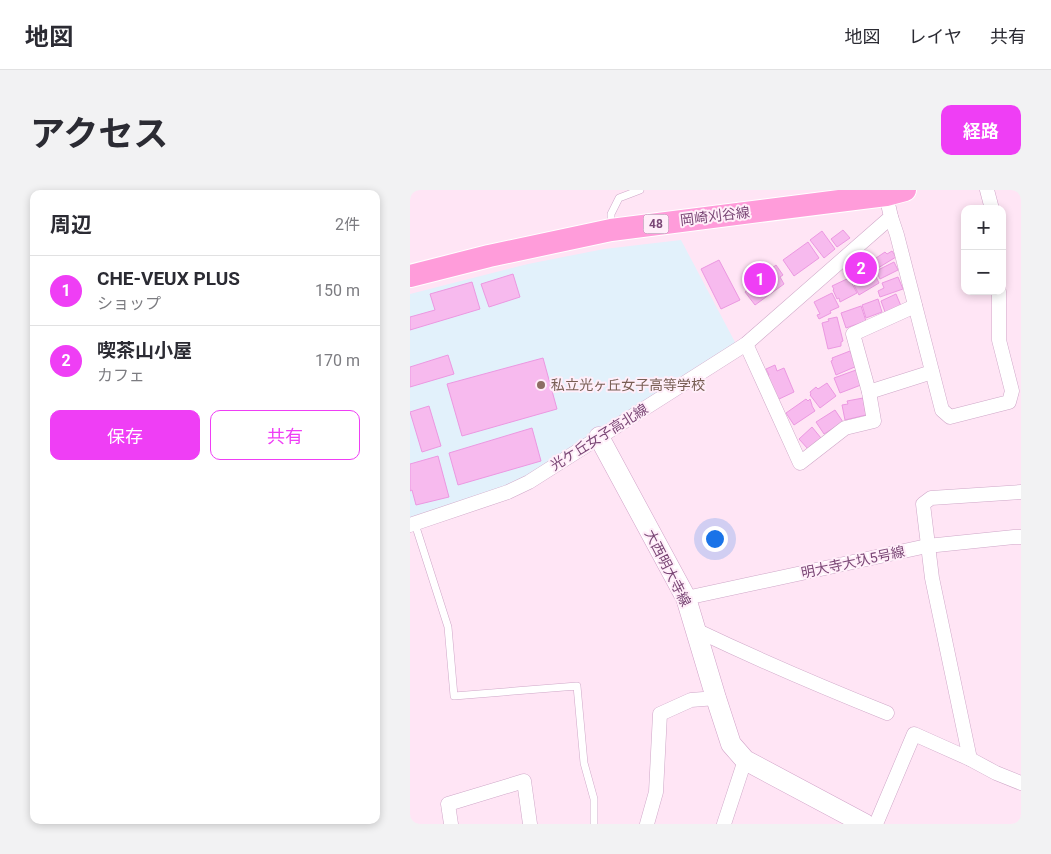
<!DOCTYPE html>
<html lang="ja">
<head>
<meta charset="utf-8">
<style>
  body { margin:0; font-family:Roboto,"Noto Sans JP",sans-serif; background:#f2f2f3; color:#2b2b33 }
  .controls { position:absolute; right:15px; top:15px; display:grid; overflow:hidden; border-radius:10px; box-shadow:0 2px 8px #0003 }
  .controls button { width:45px; height:45px; display:grid; place-items:center; padding:0; border:0; border-bottom:1px solid #e1e1e2; background:#fff; color:#2b2b33; font:25px sans-serif }
  .you { position:absolute; left:304px; top:348px; width:18px; height:18px; margin:-12px; border:4px solid #fff; border-radius:50%; background:#1a73e8; box-shadow:0 0 0 8px #1a73e833 }
  .badge { display:grid; place-items:center; width:32px; height:32px; border-radius:50%; background:#ef3ef5; color:#fff; font-size:16px; font-weight:700 }
  .pin { position:absolute; translate:-50% -50%; border:2px solid #fff; box-shadow:0 1px 5px #0006 }
  .list { margin:0; padding:0; list-style:none }
  h2 { display:flex; justify-content:space-between; align-items:center; height:65px; margin:0; padding:0 20px; font-size:21px }
  h2 small { font-size:16px; font-weight:400; color:#7c7c81 }
  .list li { display:grid; grid-template-columns:32px 1fr auto; gap:15px; align-items:center; box-sizing:border-box; height:70px; padding:0 20px; border-top:1px solid #e1e1e2 }
  .list b { display:block; font-size:19px; white-space:nowrap }
  .list p { margin:0; font-size:16px; white-space:nowrap; color:#7c7c81 }
  .list em { font-size:16px; font-style:normal; color:#7c7c81 }
  .actions { display:flex; gap:10px; padding:15px 20px }
  .actions a { flex:1; padding:11px 0; border:1px solid #ef3ef5; border-radius:10px; text-align:center; font-size:18px; color:#ef3ef5 }
  .actions .main { background:#ef3ef5; color:#fff }
  .map { position:relative; flex:none; width:611px; height:634px; overflow:hidden; border-radius:10px }
  header { display:flex; align-items:center; gap:30px; box-sizing:border-box; height:70px; padding:0 25px; background:#fff; border-bottom:1px solid #e1e1e2 }
  header strong { font-size:24px }
  nav { display:flex; gap:28px; margin-inline-start:auto; font-size:18px }
  .intro { display:flex; align-items:center; justify-content:space-between; box-sizing:border-box; height:120px; padding:0 30px }
  h1 { margin:0; font-size:35px }
  .button { padding:12px 22px; border-radius:10px; background:#ef3ef5; color:#fff; font-size:18px; font-weight:700 }
  main { display:flex; gap:30px; padding:0 30px }
  aside { flex:1; background:#fff; border-radius:10px; box-shadow:0 2px 8px #0003 }
  .map>svg:first-child { display:block }
</style>
</head>
<body>
<header>
<strong>地図</strong>
<nav><a>地図</a><a>レイヤ</a><a>共有</a></nav>
</header>
<div class="intro"><h1>アクセス</h1><a class="button">経路</a></div>
<main>
<aside>
<h2>周辺<small>2件</small></h2>
<ul class="list">
<li><span class="badge">1</span><div><b>CHE-VEUX PLUS</b><p>ショップ</p></div><em>150 m</em></li>
<li><span class="badge">2</span><div><b>喫茶山小屋</b><p>カフェ</p></div><em>170 m</em></li>
</ul>
<div class="actions"><a class="main">保存</a><a>共有</a></div>
</aside>
<div class="map">
<svg width="611" height="634" viewBox="0 0 611 634">
  <rect width="100%" height="100%" fill="#ffe5f5"/>
  <polygon fill="#e2f1fb" points="271,50 326,154 123,283 99,295 0,328 0,104 118,74 194,59"/>
  <g fill="#f7baee" stroke="#eb98e1">
    <polygon points="433,40 440,48 427,57 421,49"/>
    <polygon points="412,41 425,59 414,68 400,50"/>
    <polygon points="398,52 409,68 384,86 373,70"/>
    <polygon points="482,61 486,67 468,78 463,70 475,62 477,64"/>
    <polygon points="309,70 330,110 311,119 291,79"/>
    <polygon points="458,71 469,93 449,105 444,95 449,93 442,79"/>
    <polygon points="484,72 488,80 470,89 466,81"/>
    <polygon points="366,75 373,85 370,87 374,94 345,115 335,102 338,99 337,97"/>
    <polygon points="103,84 110,107 79,117 71,94"/>
    <polygon points="488,87 493,99 470,107 468,101 474,98 472,93"/>
    <polygon points="439,88 447,103 430,112 429,108 427,109 423,100 424,99 422,96"/>
    <polygon points="62,92 70,119 0,140 0,127 25,120 20,104"/>
    <polygon points="422,103 429,117 420,121 421,123 409,129 407,125 410,124 404,112"/>
    <polygon points="486,104 491,116 475,122 471,111"/>
    <polygon points="468,109 472,122 456,128 452,115"/>
    <polygon points="451,116 456,131 436,138 431,123"/>
    <polygon points="427,127 433,151 431,152 431,156 418,159 412,133 419,131 418,129"/>
    <polygon points="440,161 447,176 426,185 421,171 423,170 422,168"/>
    <polygon points="38,165 44,184 0,197 0,177"/>
    <polygon points="133,168 147,219 52,246 37,194"/>
    <polygon points="365,175 367,181 374,178 384,202 367,210 356,186 359,185 356,179"/>
    <polygon points="446,180 451,195 430,203 424,188"/>
    <polygon points="417,193 426,206 410,218 400,205 401,204 400,202 406,197 408,199"/>
    <polygon points="453,208 456,225 435,230 432,215 438,214 437,211"/>
    <polygon points="396,209 398,211 400,209 402,215 402,216 405,221 384,235 376,223"/>
    <polygon points="19,216 31,256 12,262 0,222"/>
    <polygon points="425,220 433,232 414,244 406,232"/>
    <polygon points="402,237 411,248 398,259 389,249"/>
    <polygon points="122,238 131,271 48,295 39,263"/>
    <polygon points="28,266 39,307 6,315 2,300 0,301 0,274"/>
  </g>
  <g fill="none" stroke-linecap="round" stroke-linejoin="round">
    <g stroke="#cfa7c8" stroke-width="8">
      <g id="lane">
        <polyline points="201,37 201,24 209,8 230,0"/>
        <polyline points="5,334 38,437 44,506 167,496 174,573 184,609 184,634"/>
      </g>
    </g>
    <g stroke="#cfa7c8" stroke-width="15">
      <g id="street">
        <polyline points="577,0 582,19"/>
        <polyline points="481,27 487,45 532,220 540,227 599,212 602,201 589,150 589,101"/>
        <polyline points="336,154 390,273 435,238 464,231 459,202 443,144 505,116"/>
        <polyline points="459,202 522,182"/>
        <polyline points="0,335 98,302 119,292 336,154 481,27 476,5"/>
        <polyline points="276,408 517,356 604,347 611,347"/>
        <path d="M286,440C349,470 412,497 477,523"/>
        <polyline points="560,569 522,388 513,314 521,308 611,302"/>
        <polyline points="41,634 38,614 114,591 120,634"/>
        <polyline points="237,634 246,602 250,524 281,510 306,508"/>
        <polyline points="314,634 335,570"/>
        <polyline points="466,634 504,544 560,569 586,583 611,593"/>
      </g>
    </g>
    <g stroke="#d1a2c8" stroke-width="21">
      <polyline id="secondary" points="189,247 276,408 306,508 321,554 335,570 455,634"/>
    </g>
    <g stroke="#fff" stroke-width="24">
      <polyline id="primary" points="0,86 79,66 201,40 476,5 495,0"/>
    </g>
    <use href="#lane" stroke="#fff" stroke-width="7"/>
    <use href="#street" stroke="#fff" stroke-width="14"/>
    <use href="#secondary" stroke="#fff" stroke-width="20"/>
    <use href="#primary" stroke="#ff9cda" stroke-width="22"/>
  </g>
  <circle fill="#8d6e63" stroke="#ffeef9" stroke-width="2" cx="131" cy="195" r="5"/>
  <g text-anchor="middle" stroke-width="4" stroke-linejoin="round" paint-order="stroke">
    <rect fill="#ffeef9" stroke="#a3799d" stroke-width="1" x="233.5" y="24.5" width="25" height="19" rx="4"/>
    <g font-size="12" font-weight="bold" fill="#7b4776">
      <text x="246" y="38">48</text>
    </g>
    <g font-size="14" fill="#7b4776" stroke="#ffeef9">
      <text transform="translate(305 26) rotate(-7)" y="5">岡崎刈谷線</text>
      <text transform="translate(189 247) rotate(-32)" y="5">光ケ丘女子高北線</text>
      <text transform="translate(443 372) rotate(-12)" y="5">明大寺大圦5号線</text>
      <text transform="translate(258 378) rotate(63)" y="5">大西明大寺線</text>
    </g>
    <g font-size="14" fill="#785e54" stroke="#ffeef9" text-anchor="start">
      <text x="141" y="200">私立光ヶ丘女子高等学校</text>
    </g>
  </g>
</svg>
<div class="controls">
<button>+</button>
<button>−</button>
</div>
<div class="you"></div>
<div class="pin badge" style="left:350px;top:89px">1</div>
<div class="pin badge" style="left:451px;top:78px">2</div>
</div>
</main>
</body>
</html>
